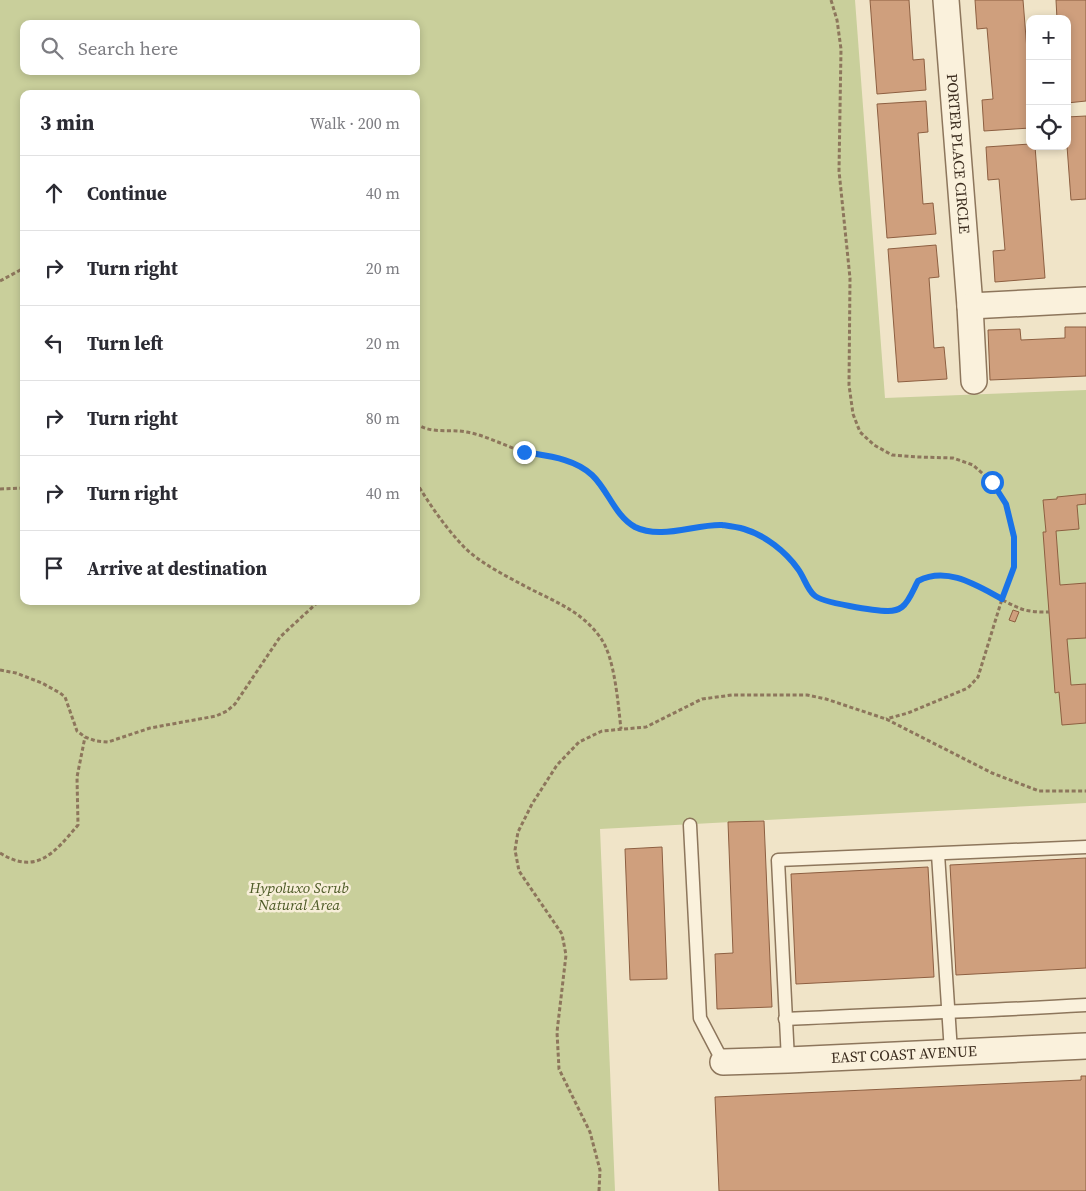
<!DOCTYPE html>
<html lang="en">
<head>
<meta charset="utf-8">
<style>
  body { margin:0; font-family:"Source Serif 4",serif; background:#f7f7f7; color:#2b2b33 }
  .controls { position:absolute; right:15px; top:15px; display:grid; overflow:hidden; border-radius:10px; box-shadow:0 2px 8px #0003 }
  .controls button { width:45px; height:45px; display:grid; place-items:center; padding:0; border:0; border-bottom:1px solid #e1e1e2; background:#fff; color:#2b2b33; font:25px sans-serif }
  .stop { position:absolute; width:15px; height:15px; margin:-11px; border:4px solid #1a73e8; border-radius:50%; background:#fff }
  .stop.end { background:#1a73e8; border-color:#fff; box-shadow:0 1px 5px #0008 }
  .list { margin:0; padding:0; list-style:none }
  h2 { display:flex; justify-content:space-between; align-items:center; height:65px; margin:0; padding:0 20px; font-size:21px }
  h2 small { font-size:16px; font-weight:400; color:#7c7c81 }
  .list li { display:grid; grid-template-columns:32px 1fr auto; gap:15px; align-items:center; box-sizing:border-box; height:75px; padding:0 20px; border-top:1px solid #e1e1e2 }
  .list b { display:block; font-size:19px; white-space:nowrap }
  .list em { font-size:16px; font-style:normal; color:#7c7c81 }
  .icon { flex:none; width:28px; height:28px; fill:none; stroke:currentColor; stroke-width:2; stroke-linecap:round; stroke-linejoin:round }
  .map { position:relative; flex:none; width:1086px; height:1191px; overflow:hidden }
  .search { position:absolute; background:#fff; box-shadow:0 2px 8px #0003; left:20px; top:20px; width:400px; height:55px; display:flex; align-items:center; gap:12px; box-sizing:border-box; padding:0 18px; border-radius:10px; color:#7c7c81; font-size:19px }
  .panel { position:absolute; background:#fff; box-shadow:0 2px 8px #0003; left:20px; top:90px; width:400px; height:515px; border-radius:10px }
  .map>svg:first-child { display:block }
</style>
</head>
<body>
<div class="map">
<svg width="1086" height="1191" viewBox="0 0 1086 1191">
  <rect width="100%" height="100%" fill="#f0e4c8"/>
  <path fill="#c9cf9b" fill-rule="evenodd" d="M0,0H855L885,398L1086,390V803L600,829L615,1191H0ZM24,24H416V71H24ZM24,94H416V601H24Z"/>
  <g fill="#cf9f7d" stroke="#8d5f41">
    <polygon points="870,0 909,0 913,60 924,59 926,90 877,94"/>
    <polygon points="975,0 1023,0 1030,88 1030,128 984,131 982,100 993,99 987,28 977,29"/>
    <polygon points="1056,0 1086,0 1086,101 1067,103 1067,19 1057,19"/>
    <polygon points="926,101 928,132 918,133 923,204 933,203 936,234 887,238 877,104"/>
    <polygon points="1086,116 1086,199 1071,200 1067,146 1067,117"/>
    <polygon points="1030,144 1030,146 1035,146 1045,278 995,282 993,251 1005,250 999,179 988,180 986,147"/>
    <polygon points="936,245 939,277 929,278 934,348 944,347 947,379 898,382 888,249"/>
    <polygon points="1065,327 1086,327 1086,376 990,380 988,330 1020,329 1021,340 1065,338"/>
    <polygon points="1086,494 1086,504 1077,505 1079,529 1056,531 1060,585 1086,583 1086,638 1067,639 1071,685 1086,684 1086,723 1062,725 1059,692 1055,693 1043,532 1046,532 1043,500 1057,499 1057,497"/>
    <polygon points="1013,610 1019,612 1015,622 1009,620"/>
    <polygon points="764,821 772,1007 717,1009 715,954 733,953 728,822"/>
    <polygon points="662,847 667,979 630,980 625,849"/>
    <polygon points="1086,858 1086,968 956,975 950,865"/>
    <polygon points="928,867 934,977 796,984 791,874"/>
    <polygon points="1081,1076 1086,1076 1086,1191 719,1191 715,1097 1081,1080"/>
  </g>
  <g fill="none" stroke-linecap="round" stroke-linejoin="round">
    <g stroke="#8d765c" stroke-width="15">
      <g id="service">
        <polyline points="690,825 700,1018 723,1062"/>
        <polyline points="938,854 951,1052"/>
        <path d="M785,1019C886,1014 986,1011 1086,1005"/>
        <polyline points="788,1060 778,860 1086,847"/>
      </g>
    </g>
    <g stroke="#8d765c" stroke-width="28">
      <g id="minor">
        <path id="s1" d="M946,0L970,306L1086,300"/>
        <polyline points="970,306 974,381"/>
        <path id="s2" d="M723,1062L788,1060L1086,1046"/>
      </g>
    </g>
    <g stroke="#8d765c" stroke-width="3" stroke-dasharray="4 2.5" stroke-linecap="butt">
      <polyline points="831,0 837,20 841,49 839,171 850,278 849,385 853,414 860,432 874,445 892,455 917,457 953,458 973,465 992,482 1006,504 1015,537 1014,567 1002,599 978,677 968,688 908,713 886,719"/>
      <polyline points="0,281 24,268"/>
      <path d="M416,423C427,433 446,430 459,431C482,433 502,445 524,452C539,456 557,456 572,462C602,474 608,510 634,526C657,540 695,526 719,525C728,525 737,527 745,530C765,536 787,553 799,570C804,578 808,590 815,596C820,600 829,602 836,603C850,607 891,616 902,607C909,601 914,588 918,581C954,562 987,595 1019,608C1028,612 1039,612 1049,612"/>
      <path d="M416,482C430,505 445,527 464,547C479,562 502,574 521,584C550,600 580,609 600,637C615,657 618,704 621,729"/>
      <polyline points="0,489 24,488"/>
      <polyline points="0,670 16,673 42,683 60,693 65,697 77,731 85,737 96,741 108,742 150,728 216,716 227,711 235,704 280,637 319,601"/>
      <path d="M0,853C37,876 55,852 78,825L77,777L85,737"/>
      <polyline points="599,1191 600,1170 590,1132 559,1069 557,1032 566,955 562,934 519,871 515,850 518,832 532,804 557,765 579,742 602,731 646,727 702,699 732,695 807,695 826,699 886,719 992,773 1039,791 1086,791"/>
    </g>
    <use href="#service" stroke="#faf1dc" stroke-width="12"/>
    <use href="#minor" stroke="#faf1dc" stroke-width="25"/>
  </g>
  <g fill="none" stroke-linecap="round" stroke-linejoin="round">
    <path stroke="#1a73e8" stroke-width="6" d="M524,452C547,456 574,458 592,475C608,490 615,516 635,527C661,540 695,524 722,525C729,526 737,527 744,529C765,535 786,552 798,569C804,577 807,589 814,595C822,603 876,611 888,611C893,611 898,610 902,607C909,602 914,588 918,581C947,566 976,585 1002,599L1014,567V537L1006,504L992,482"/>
  </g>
  <g text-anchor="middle" stroke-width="5" stroke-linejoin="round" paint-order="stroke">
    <g font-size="15" fill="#3d2e20" stroke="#f7eed8">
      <text dy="5" stroke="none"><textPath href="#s1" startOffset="154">PORTER PLACE CIRCLE</textPath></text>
      <text dy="5" stroke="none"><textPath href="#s2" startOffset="181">EAST COAST AVENUE</textPath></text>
    </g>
    <g font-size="15" font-style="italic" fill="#4d5a26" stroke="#f7eed8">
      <text x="299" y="893">Hypoluxo Scrub<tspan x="299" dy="17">Natural Area</tspan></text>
    </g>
  </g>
</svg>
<div class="controls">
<button>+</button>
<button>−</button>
<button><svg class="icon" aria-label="locate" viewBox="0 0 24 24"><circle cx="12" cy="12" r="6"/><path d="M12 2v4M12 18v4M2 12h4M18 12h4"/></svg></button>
</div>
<div class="stop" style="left:992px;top:482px"></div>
<div class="stop end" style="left:524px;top:452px"></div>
<div class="search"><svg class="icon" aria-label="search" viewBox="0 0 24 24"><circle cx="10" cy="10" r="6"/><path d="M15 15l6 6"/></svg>Search here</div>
<section class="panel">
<h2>3 min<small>Walk · 200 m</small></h2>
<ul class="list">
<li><svg class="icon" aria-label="ahead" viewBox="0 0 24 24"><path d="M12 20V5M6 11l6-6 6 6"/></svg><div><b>Continue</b></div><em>40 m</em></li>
<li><svg class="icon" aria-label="right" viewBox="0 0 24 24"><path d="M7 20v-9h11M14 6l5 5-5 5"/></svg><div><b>Turn right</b></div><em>20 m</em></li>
<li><svg class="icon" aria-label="left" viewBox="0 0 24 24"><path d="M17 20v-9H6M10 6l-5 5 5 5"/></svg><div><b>Turn left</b></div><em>20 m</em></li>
<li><svg class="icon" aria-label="right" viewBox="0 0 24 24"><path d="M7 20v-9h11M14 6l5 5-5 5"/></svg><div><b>Turn right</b></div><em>80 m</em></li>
<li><svg class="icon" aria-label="right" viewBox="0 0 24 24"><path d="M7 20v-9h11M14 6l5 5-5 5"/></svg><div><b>Turn right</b></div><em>40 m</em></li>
<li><svg class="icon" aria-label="arrive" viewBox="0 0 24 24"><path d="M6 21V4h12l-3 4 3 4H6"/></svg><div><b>Arrive at destination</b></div></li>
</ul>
</section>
</div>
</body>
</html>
